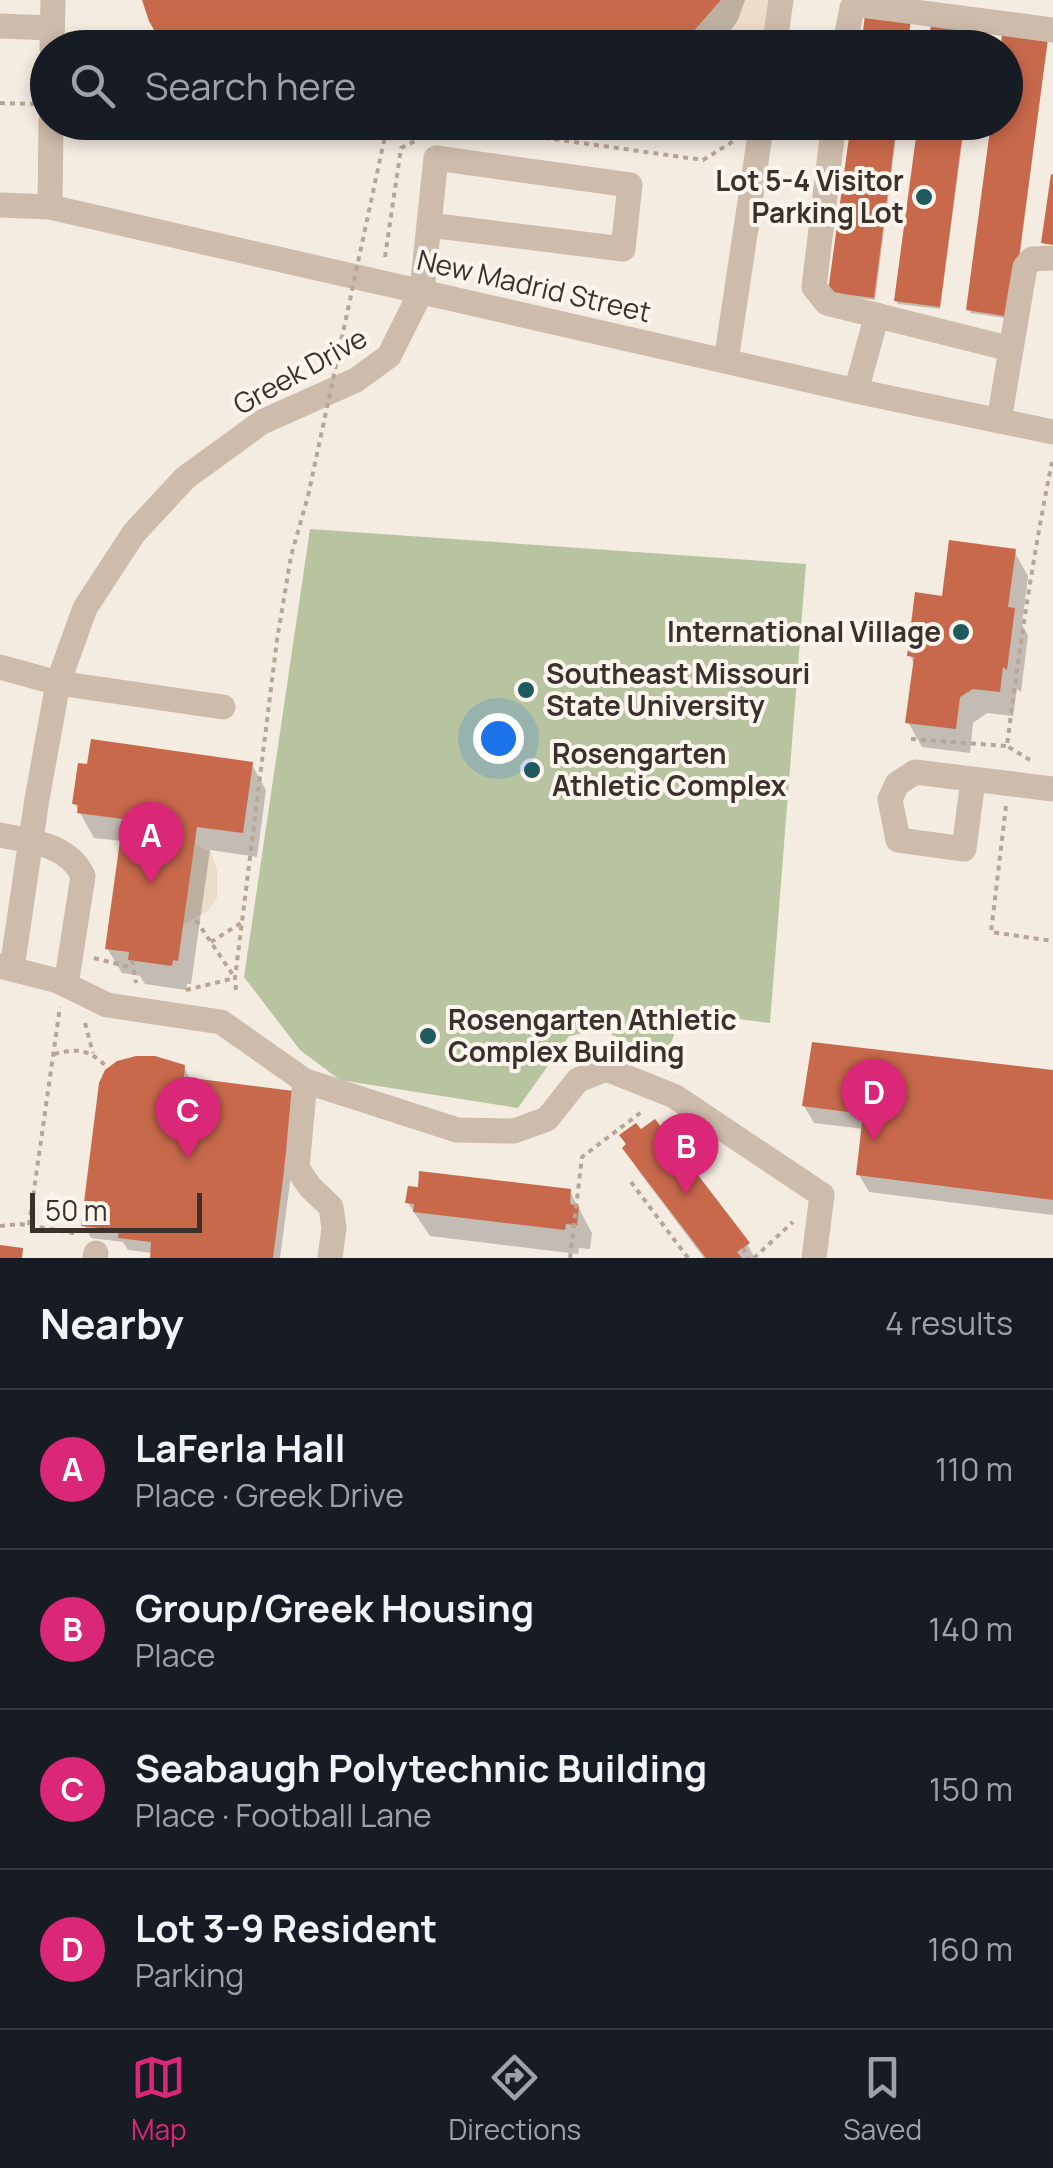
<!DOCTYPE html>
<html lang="en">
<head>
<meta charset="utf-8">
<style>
  body { margin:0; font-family:Manrope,sans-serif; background:#242831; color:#f1f3f6 }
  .scale { position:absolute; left:30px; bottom:25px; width:172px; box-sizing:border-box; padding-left:10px; border:5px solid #3b302b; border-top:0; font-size:28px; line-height:35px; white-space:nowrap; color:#3b302b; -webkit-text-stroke:8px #fbf5ee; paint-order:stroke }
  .you { position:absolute; left:498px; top:738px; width:35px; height:35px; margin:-25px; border:8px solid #fff; border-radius:50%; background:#1a73e8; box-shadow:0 0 0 15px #1a73e833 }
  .badge { display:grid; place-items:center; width:65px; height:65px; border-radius:50%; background:#db2777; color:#fff; font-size:32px; font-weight:700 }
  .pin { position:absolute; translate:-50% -82px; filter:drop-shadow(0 2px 5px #0008) }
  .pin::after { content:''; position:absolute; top:52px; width:35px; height:30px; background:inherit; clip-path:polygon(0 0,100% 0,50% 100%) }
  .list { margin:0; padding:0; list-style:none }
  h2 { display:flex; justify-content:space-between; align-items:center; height:130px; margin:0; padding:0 40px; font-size:42px }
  h2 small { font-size:32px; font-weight:400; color:#9ea1a6 }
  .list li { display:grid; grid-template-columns:65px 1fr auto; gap:30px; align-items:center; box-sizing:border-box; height:160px; padding:0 40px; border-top:2px solid #363941 }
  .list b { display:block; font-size:38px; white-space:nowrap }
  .list p { margin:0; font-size:32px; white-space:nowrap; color:#9ea1a6 }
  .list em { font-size:32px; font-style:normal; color:#9ea1a6 }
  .icon { flex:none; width:55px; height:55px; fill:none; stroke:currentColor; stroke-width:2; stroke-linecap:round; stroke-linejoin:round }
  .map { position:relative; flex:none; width:1053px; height:1258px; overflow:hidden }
  .search { position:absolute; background:#171b24; box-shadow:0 5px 15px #0003; left:30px; right:30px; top:30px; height:110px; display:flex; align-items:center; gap:25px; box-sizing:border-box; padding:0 35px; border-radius:55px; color:#9ea1a6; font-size:38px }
  .sheet { height:770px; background:#171b24 }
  nav { display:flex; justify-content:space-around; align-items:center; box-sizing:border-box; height:140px; border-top:2px solid #363941; background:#171b24; font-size:28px; color:#9ea1a6 }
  nav a { display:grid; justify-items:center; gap:5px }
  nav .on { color:#db2777 }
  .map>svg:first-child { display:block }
</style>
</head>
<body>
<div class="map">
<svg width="1053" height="1258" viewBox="0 0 1053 1258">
  <rect width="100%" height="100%" fill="#f4ebe1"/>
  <polygon fill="#b8c4a0" points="310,529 806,564 770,1023 683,1012 665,1058 601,1030 569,1036 518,1108 340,1080 300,1050 244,977"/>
  <g fill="#ecdcc8">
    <polygon points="721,0 772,0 765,47 689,47 684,42"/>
    <polygon points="194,843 211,852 217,870 217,898 209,910 183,925"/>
  </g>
  <g fill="#0003">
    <polygon points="146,0 745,0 738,20 718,48 165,48"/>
    <polygon points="1047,41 1012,319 970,313 1006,122 1006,48"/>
    <polygon points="853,122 898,122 875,300 833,295"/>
    <polygon points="920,122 965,122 940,309 898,304 896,301"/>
    <polygon points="1014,551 1028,576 1022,625 1028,635 1021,692 1017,689 1013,716 987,713 973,723 970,753 922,747 908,722 915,666 910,655 944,598"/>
    <polygon points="252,765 266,790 257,857 210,850 191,984 187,984 186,990 145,984 140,976 122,973 107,948 122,841 94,838 75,804"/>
    <polygon points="184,1067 191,1081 300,1107 280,1258 152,1258 153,1253 128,1250 123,1242 91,1238 84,1225"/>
    <polygon points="1053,1073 1053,1215 869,1192 859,1175 864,1129 814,1123 804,1106"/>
    <polygon points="640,1133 747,1244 755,1258 704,1258 640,1173 625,1149"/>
    <polygon points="570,1192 592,1233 590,1249 579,1248 578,1254 430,1236 408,1203"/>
  </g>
  <g fill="#c8694b">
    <polygon points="142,0 721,0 684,42 687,48 448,48 418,43 418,48 164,48 149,21"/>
    <polygon points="865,14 911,20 907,48 861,48"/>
    <polygon points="931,24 977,30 974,48 928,48"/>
    <polygon points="1002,33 1048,39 1011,317 966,310 991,122 1006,122 1006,48 1001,48"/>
    <polygon points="851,122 897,122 874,298 828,292"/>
    <polygon points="918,122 964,122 940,307 894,301"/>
    <polygon points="1051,174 1053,175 1053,245 1041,243"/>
    <polygon points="949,540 1016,549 1008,607 1015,608 1007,670 1003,667 1000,692 973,689 960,697 956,729 905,723 914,657 907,656 915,592 942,596"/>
    <polygon points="91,739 253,762 243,833 197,827 178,961 173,960 172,966 128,960 129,952 105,949 123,819 77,813 78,805 72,804 78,763 87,764"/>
    <polygon points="812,1042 1053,1070 1053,1200 856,1175 863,1114 802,1106"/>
    <polygon points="136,1056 155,1056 185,1065 184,1077 294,1091 273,1258 150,1258 151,1242 118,1238 119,1230 81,1226 99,1083 105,1070 117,1061"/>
    <polygon points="655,1119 750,1243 737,1252 742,1258 706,1258 622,1148 626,1144 619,1135 636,1123 641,1129"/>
    <polygon points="419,1171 571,1189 570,1204 579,1206 577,1225 566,1224 565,1230 413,1212 414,1204 405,1203 408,1186 418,1187"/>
    <polygon points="0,1245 23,1248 22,1258 0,1258"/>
  </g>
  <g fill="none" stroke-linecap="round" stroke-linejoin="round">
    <g stroke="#b9a596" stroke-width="4" stroke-dasharray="5 5" stroke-linecap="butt">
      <polyline points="0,103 35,104"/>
      <polyline points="428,134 446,124 703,160 737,139"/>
      <polyline points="385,257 401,148 419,139"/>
      <polyline points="911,739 1007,746"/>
      <path d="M1030,760L1007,746C1019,650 1033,556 1052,462"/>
      <polyline points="1006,806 991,932 1053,941"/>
      <polyline points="196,920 235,978"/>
      <polyline points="211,942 241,923"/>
      <polyline points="94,958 133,968"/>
      <polyline points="132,960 136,983"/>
      <polyline points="186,990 235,978"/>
      <polyline points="236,990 235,978 277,640 291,556 308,496"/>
      <polyline points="85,1023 93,1053"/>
      <path d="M54,1054C79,1048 89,1049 108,1068"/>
      <polyline points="631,1182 688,1258"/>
      <polyline points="29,1225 60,1007"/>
      <polyline points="0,1226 20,1224 79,1234"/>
      <polyline points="743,1248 748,1258"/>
      <polyline points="570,1258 582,1157 644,1110"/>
      <polyline points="754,1258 793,1222"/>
    </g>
    <g stroke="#cdbbac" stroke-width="25">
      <polyline points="0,26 52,28"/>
      <polyline points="52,48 53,0"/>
      <polyline points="774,48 781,0"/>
      <polyline points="844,48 852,8 861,5 1053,30"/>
      <polyline points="834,122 814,287 827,303 1011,349 999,421"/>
      <polyline points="0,205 50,207 856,391 1053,432"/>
      <polyline points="50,207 51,122"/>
      <polyline points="1011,349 1025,267 1032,259 1053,258"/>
      <polyline points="726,361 762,122"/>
      <polyline points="856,391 877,315"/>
      <polyline points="0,667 58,683 223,707"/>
      <polyline points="973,780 964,849 898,840 890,799 897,784 915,772 1053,789"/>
      <path d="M0,835C32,842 68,844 83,876L66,985"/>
      <polyline points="0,966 58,981 107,1005 221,1022 305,1081 457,1130 514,1131 547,1119 578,1080 606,1069 674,1096 822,1195 814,1258"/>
      <polyline points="12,968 37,799 58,683 85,608 134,533 185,478 262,422 356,380 389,356 422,290 436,158 630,185 623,249 429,225"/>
      <polyline points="305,1081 297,1168 310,1187 331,1207 334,1228 330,1258"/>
      <polyline points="95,1258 96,1253"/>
    </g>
    <polyline stroke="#b9a596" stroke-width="4" stroke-dasharray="5 5" stroke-linecap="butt" points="308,496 388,122"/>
  </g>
  <g fill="#1f5a5e" stroke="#fbf5ee" stroke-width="4">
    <circle cx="924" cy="197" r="10"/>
    <circle cx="961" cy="632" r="10"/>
    <circle cx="526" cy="690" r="10"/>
    <circle cx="532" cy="770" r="10"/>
    <circle cx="428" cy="1036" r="10"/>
  </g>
  <g text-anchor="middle" stroke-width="8" stroke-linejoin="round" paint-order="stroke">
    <g font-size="28" font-weight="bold" fill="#3b302b" stroke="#fbf5ee" text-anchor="start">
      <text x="904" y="191" text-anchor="end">Lot 5-4 Visitor<tspan x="904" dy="32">Parking Lot</tspan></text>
      <text x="941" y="642" text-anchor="end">International Village</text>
      <text x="546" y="684">Southeast Missouri<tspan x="546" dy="32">State University</tspan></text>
      <text x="552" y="764">Rosengarten<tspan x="552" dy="32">Athletic Complex</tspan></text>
      <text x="448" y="1030">Rosengarten Athletic<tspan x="448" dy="32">Complex Building</tspan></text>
    </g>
    <g font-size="28" fill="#3b302b" stroke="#fbf5ee">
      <text transform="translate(534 286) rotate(13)" y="10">New Madrid Street</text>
      <text transform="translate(300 371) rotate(-29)" y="10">Greek Drive</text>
    </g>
  </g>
</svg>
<div class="scale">50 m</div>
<div class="you"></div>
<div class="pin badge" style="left:151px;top:884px">A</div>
<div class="pin badge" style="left:686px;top:1195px">B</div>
<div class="pin badge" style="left:188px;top:1159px">C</div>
<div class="pin badge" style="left:874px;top:1141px">D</div>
<div class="search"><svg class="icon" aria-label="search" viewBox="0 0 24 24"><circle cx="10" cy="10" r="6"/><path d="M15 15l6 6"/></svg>Search here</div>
</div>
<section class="sheet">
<h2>Nearby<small>4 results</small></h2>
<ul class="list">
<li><span class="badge">A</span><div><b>LaFerla Hall</b><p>Place · Greek Drive</p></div><em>110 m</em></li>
<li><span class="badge">B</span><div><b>Group/Greek Housing</b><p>Place</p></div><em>140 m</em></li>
<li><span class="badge">C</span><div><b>Seabaugh Polytechnic Building</b><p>Place · Football Lane</p></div><em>150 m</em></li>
<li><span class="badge">D</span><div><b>Lot 3-9 Resident</b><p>Parking</p></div><em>160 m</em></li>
</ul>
</section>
<nav>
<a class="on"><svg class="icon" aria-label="map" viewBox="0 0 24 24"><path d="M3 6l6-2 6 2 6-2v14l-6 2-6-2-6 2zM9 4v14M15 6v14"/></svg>Map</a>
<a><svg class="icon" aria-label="directions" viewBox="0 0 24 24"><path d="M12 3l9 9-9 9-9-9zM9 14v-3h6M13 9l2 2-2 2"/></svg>Directions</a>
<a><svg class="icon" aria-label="saved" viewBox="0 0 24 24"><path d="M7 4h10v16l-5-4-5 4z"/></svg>Saved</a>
</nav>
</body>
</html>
